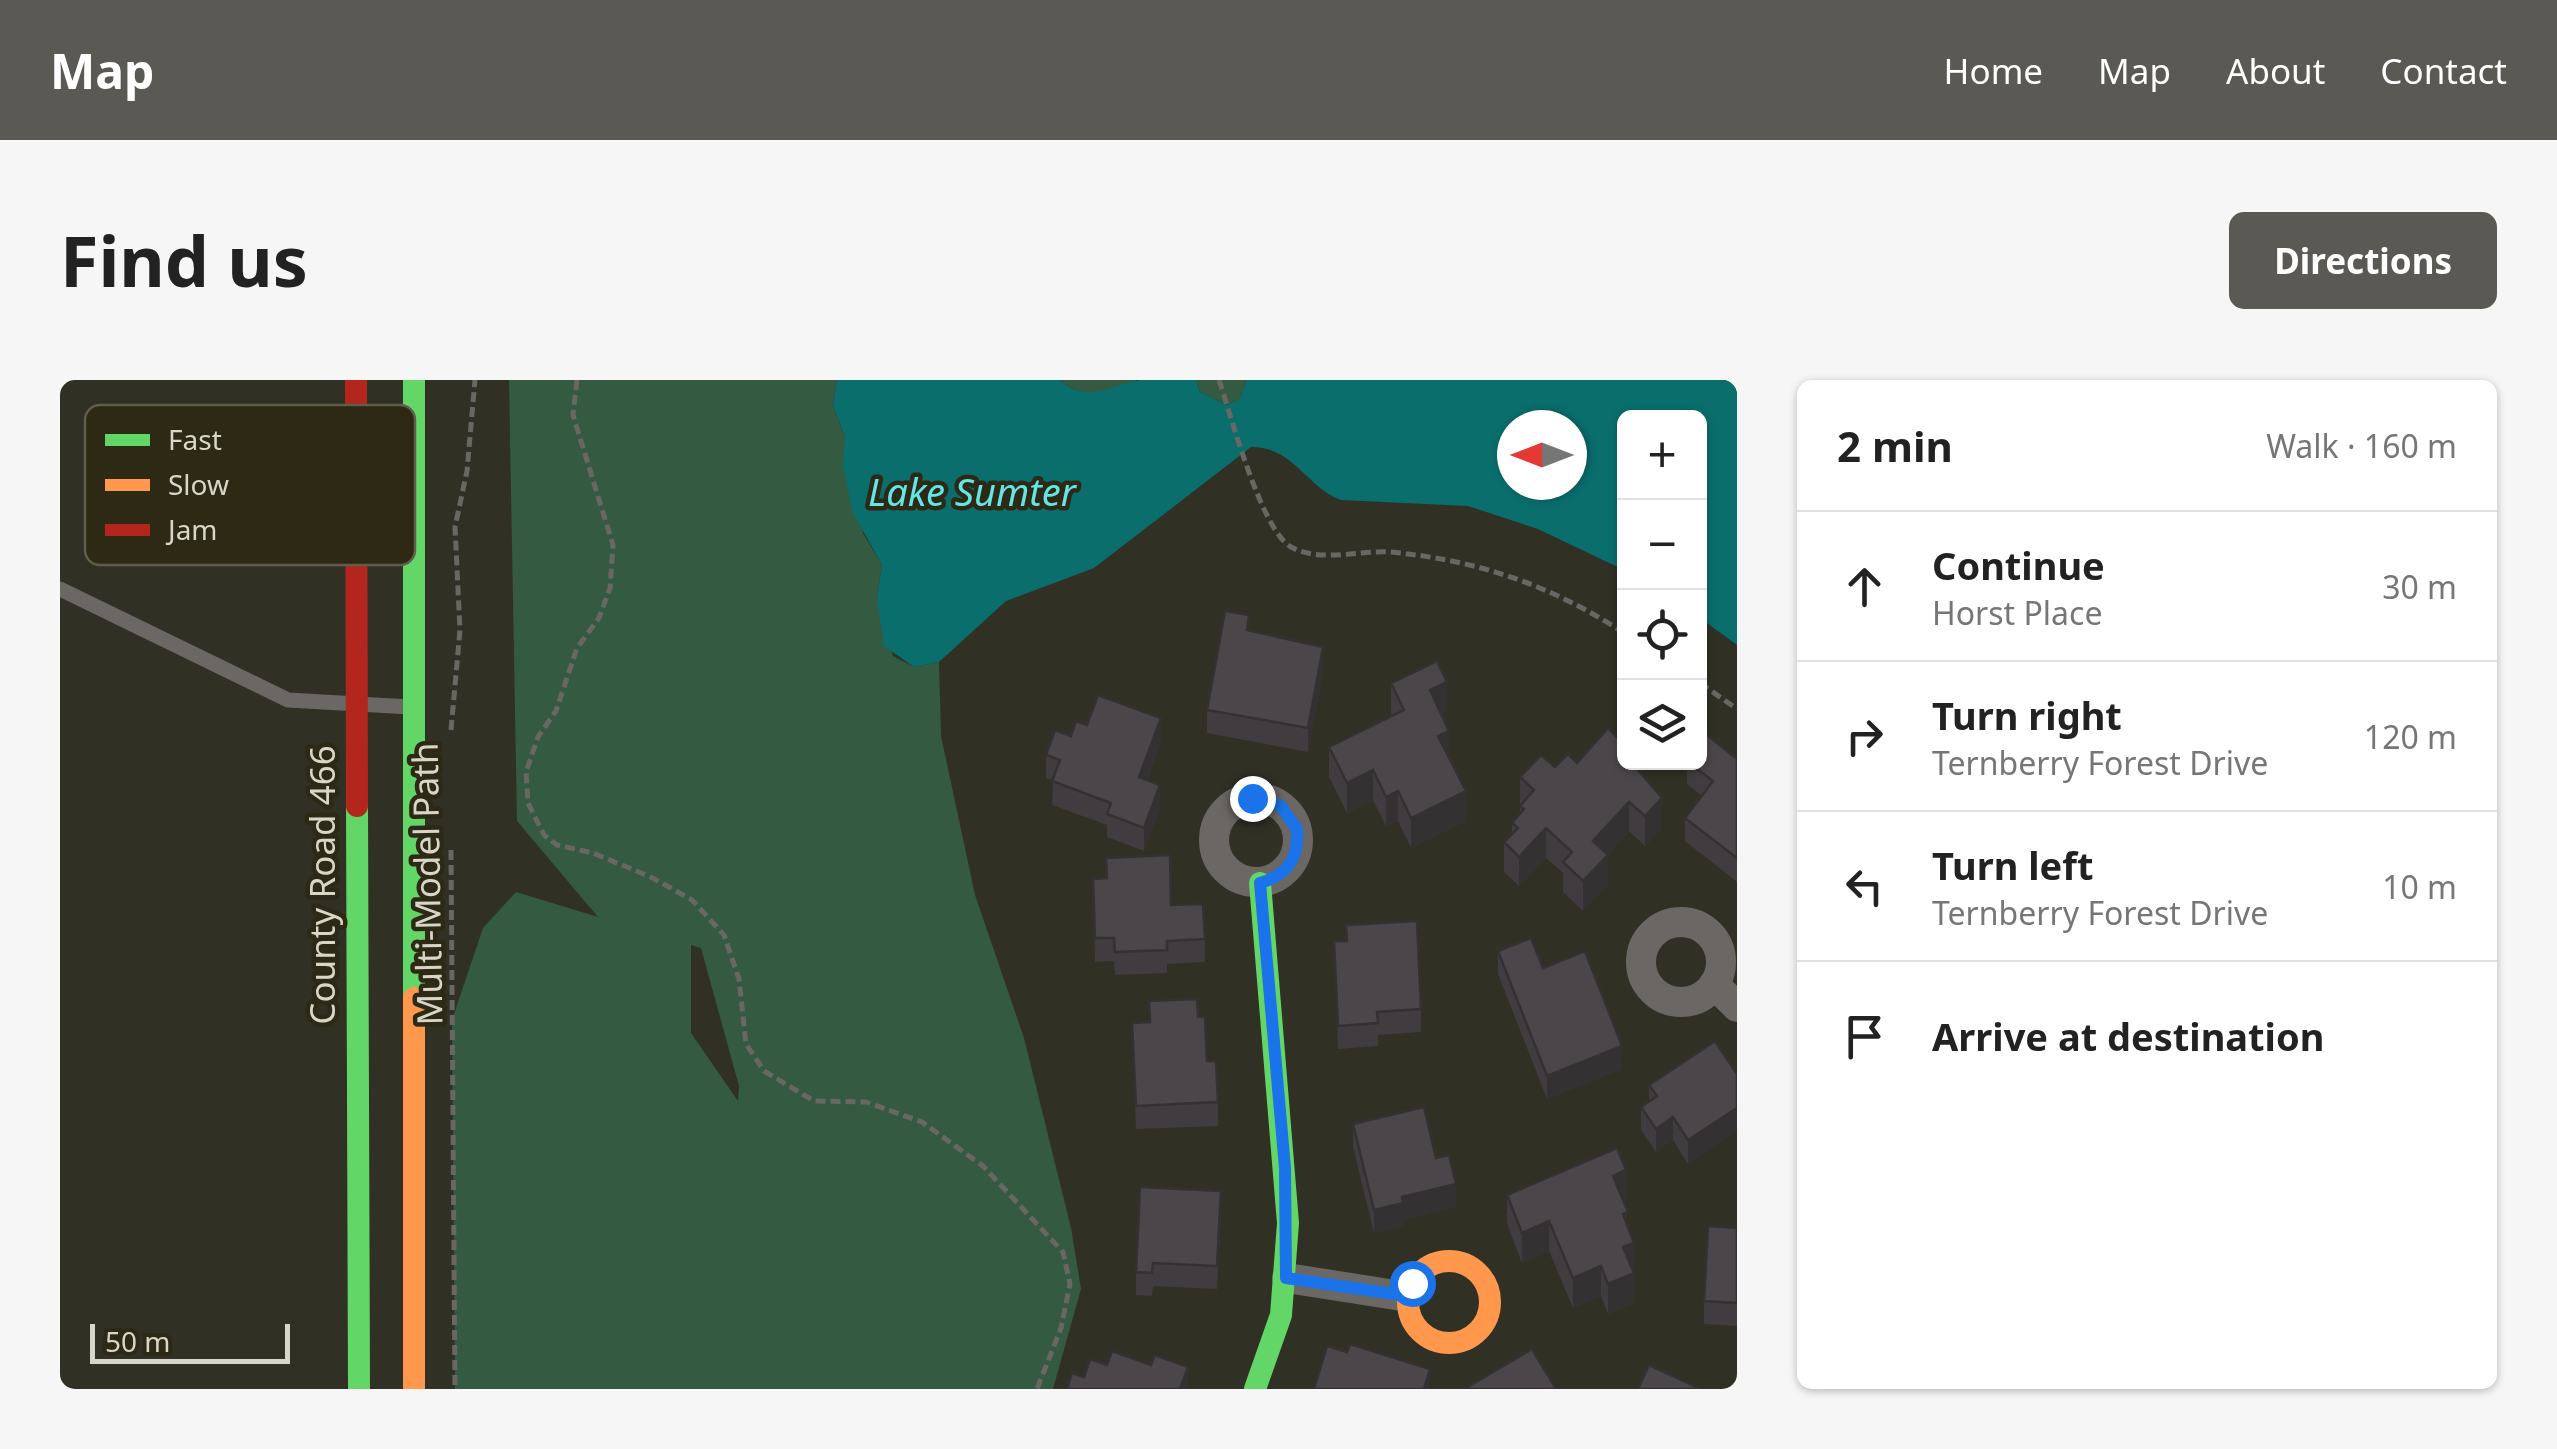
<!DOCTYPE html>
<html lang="en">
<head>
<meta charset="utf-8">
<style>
  body { margin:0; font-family:"Noto Sans",sans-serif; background:#f6f6f6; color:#222 }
  .controls { position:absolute; right:30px; top:30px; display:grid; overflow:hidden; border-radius:15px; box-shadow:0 2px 8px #0004 }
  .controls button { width:90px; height:90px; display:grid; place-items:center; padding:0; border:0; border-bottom:2px solid #e0e0e0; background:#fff; color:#222; font:50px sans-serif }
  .compass { position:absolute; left:1437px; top:30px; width:90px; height:90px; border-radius:50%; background:#fff; box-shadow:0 2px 8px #0004; rotate:270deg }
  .scale { position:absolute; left:30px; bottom:25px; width:200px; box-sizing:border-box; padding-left:10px; border:5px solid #d8d6c9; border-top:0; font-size:28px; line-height:35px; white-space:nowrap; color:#d8d6c9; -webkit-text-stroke:8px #2d2915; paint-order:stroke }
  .stop { position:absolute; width:30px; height:30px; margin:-22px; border:8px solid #1a73e8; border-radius:50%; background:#fff }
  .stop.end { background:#1a73e8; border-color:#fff; box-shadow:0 2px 10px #0008 }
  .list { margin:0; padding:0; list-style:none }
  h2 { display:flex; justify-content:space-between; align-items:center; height:130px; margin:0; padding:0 40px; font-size:42px }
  h2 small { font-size:32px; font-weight:400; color:#767676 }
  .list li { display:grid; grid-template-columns:65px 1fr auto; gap:30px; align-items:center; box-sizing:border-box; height:150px; padding:0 40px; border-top:2px solid #e0e0e0 }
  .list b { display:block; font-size:38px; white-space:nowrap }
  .list p { margin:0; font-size:32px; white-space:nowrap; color:#767676 }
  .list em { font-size:32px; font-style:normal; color:#767676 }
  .icon { flex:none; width:55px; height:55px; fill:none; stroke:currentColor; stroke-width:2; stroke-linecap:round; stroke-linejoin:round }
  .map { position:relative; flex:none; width:1677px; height:1009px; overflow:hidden; border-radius:15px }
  header { display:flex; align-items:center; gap:60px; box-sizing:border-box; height:140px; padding:0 50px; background:#5a5954; color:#fff }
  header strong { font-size:48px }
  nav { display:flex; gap:55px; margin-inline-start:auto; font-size:35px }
  .intro { display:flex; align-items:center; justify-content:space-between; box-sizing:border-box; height:240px; padding:0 60px }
  h1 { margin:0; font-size:70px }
  .button { padding:25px 45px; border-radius:15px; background:#5a5954; color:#fff; font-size:35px; font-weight:700 }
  main { display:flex; gap:60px; padding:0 60px }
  aside { flex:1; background:#fff; border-radius:15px; box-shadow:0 2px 8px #0004 }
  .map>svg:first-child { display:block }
</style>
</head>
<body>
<header>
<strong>Map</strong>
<nav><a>Home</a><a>Map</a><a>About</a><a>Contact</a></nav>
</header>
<div class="intro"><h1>Find us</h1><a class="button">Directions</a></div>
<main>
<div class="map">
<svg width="1677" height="1009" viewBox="0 0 1677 1009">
  <rect width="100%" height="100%" fill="#313025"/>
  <g fill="#345a42" fill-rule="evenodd">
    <path d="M449,0H777L773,25L785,57L803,153L822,185L817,218L833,276L854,287L879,282L881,356L915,515L964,658L1011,848L1021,909L993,1009H395L392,640L423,548L456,512L538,537L457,441ZM631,565L641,568L679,706L678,721L631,653Z"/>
    <path d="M1000,0H1077C1053,16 1022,20 1000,0Z"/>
    <polygon points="1136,0 1187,0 1179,19 1167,25 1140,12"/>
  </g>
  <path fill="#0a6e6d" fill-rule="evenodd" d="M777,0H1000C1028,25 1050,5 1080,0C1098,0 1118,0 1136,0L1140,12L1167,25L1179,19L1187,0H1677V265L1640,238V38H1564V190L1478,149L1408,126L1281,120C1245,106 1234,67 1191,67L1034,188L946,221L879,282L854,287L824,266L817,218L822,185L793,133L783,86L785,57L773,25ZM1452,45H1512V105H1452Z"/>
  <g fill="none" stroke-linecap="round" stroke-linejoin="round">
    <g stroke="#696763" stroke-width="5" stroke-dasharray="10 5" stroke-linecap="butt">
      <polyline points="517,0 513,35 553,165 550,208 539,238 517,268 496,331 478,357 466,392 468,423 484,455 497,465 533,473 591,497 632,520 664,555 679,599 686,664 704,691 754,721 806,722 862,742 923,786 1003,872 1010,904 1001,948 977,1009"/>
      <path d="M1159,0C1171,35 1201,150 1231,167C1260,183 1299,170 1330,172C1417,180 1491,205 1564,253"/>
      <polyline points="1640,303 1677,329"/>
      <polyline points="391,350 400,250 395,147 407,91 415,0"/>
      <polyline points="391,470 395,1009"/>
    </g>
    <polyline stroke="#6a6765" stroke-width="15" points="0,209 228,320 350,327"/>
    <g stroke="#6a6765" stroke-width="30">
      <circle cx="1196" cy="460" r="42"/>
      <circle cx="1621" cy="582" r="40"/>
      <polyline points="1654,604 1677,627"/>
      <polyline points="1227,898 1348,917"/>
    </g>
    <g stroke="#63d668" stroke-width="22">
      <polyline points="354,0 354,618"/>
      <polyline points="297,426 299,1009"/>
      <polyline points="1195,1009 1221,935 1228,843 1200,503"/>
    </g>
    <g stroke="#ff974d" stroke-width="22">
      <polyline points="354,618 354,1009"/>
      <circle cx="1389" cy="922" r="41"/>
    </g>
    <polyline stroke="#b3261e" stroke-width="22" points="296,0 297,426"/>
  </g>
  <g fill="#403c3f">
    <polygon points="1189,251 1263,291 1248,372 1147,353 1147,330"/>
    <polygon points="1331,303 1387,332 1381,334 1389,378 1406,441 1351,468 1338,441 1326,446 1313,420 1287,433 1269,397 1269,367 1332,336 1331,333"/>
    <polygon points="1027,345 1101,361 1087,400 1100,428 1084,471 1047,457 1047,445 992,425 993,400 986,398 986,375"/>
    <polygon points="1677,379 1677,502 1625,461 1625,438 1642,416 1627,404 1627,382"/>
    <polygon points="1517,383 1583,397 1602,448 1585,466 1569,451 1548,475 1548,504 1523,531 1503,512 1503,493 1486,478 1459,506 1444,492 1444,462 1452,454 1452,443 1460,434 1460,397"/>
    <polygon points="1046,478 1111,525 1145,559 1145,582 1107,584 1107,593 1055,595 1054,581 1035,582 1033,499 1046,498"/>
    <polygon points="1286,545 1361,629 1361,652 1318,655 1318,666 1278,669 1274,561 1286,561"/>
    <polygon points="1438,571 1483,588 1562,689 1487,719 1438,594"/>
    <polygon points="1089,621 1138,637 1147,681 1158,722 1158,746 1076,749 1072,643 1089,642"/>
    <polygon points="1655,661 1628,784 1613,760 1596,772 1581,750 1581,727 1589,721 1589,705"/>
    <polygon points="1293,744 1376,778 1396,827 1343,840 1343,846 1314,853 1293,767"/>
    <polygon points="1447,815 1566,820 1563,821 1568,847 1574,863 1574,923 1548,934 1541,916 1513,928 1489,871 1462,883 1447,844"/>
    <polygon points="1161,834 1157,909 1093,906 1092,916 1076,915 1076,892"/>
    <polygon points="1677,848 1677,946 1644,944 1644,921"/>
  </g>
  <g fill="#343133">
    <polygon points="1263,267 1263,291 1248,372 1248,348"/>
    <polygon points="1387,302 1387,332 1370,340 1370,310"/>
    <polygon points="1101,338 1101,361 1079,420 1079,397"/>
    <polygon points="1389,351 1389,381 1378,356"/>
    <polygon points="1583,382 1583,411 1577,389"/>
    <polygon points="1313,390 1313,420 1287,433 1287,403"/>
    <polygon points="1100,405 1100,428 1084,471 1084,448"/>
    <polygon points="1338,411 1338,441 1326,446 1326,417"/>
    <polygon points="1406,411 1406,441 1351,468 1351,438"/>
    <polygon points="1602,418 1602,448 1585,466 1585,436"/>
    <polygon points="1569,422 1569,451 1548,475 1548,504 1523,531 1523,501 1533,461"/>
    <polygon points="1486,448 1486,478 1459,506 1459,477"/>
    <polygon points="1562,666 1562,689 1487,719 1487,696"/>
    <polygon points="1677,728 1677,751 1628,784 1628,760"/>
    <polygon points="1613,737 1613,760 1596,772 1596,749"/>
    <polygon points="1566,790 1566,820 1553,826 1553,796"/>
    <polygon points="1396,804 1396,827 1343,840 1343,846 1314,853 1314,830 1342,817"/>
    <polygon points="1489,841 1489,871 1462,883 1462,853"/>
    <polygon points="1574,863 1574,892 1563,867"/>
    <polygon points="1541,886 1541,916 1513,928 1513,898"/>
    <polygon points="1574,893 1574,923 1548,934 1548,904"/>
    <polygon points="1128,987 1128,1009 1120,1009"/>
    <polygon points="1370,989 1370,1009 1364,1009"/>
  </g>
  <g fill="#4a4649" stroke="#343133" stroke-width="2.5">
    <polygon points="1165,231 1189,235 1187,250 1263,267 1248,348 1147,330"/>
    <polygon points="1377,281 1387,302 1370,310 1389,351 1378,356 1406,411 1351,438 1338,411 1326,417 1313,390 1287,403 1269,367 1344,330 1331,303"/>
    <polygon points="1038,315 1101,338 1079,397 1100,405 1084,448 1047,434 1051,423 992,401 1000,380 986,375 995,350 1011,356 1016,341 1027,345"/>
    <polygon points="1548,348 1564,364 1564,382 1582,382 1577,389 1602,418 1585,436 1569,422 1533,461 1548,475 1523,501 1503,482 1512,472 1486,448 1459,477 1444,462 1458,448 1452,443 1464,429 1460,426 1474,410 1460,397 1481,375 1495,387 1508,374 1517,383"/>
    <polygon points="1647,355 1677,379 1677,478 1625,438 1653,401 1628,382 1640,382 1640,365"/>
    <polygon points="1110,475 1111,525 1143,524 1145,559 1107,561 1107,570 1055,572 1054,558 1035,558 1033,499 1047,498 1046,478"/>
    <polygon points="1357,541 1361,629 1317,632 1318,643 1278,646 1274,561 1287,561 1286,545"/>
    <polygon points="1471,558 1483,588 1525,571 1562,666 1487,696 1438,571"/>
    <polygon points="1137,619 1138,637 1145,637 1147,681 1156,681 1158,722 1076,726 1072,643 1090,642 1089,621"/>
    <polygon points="1655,661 1677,694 1677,728 1628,760 1613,737 1596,749 1581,727 1597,716 1589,705"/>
    <polygon points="1364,727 1376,778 1389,775 1396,804 1342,817 1343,823 1314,830 1293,744"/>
    <polygon points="1557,768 1566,790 1553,796 1568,832 1563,834 1574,863 1563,867 1574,893 1548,904 1541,886 1513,898 1489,841 1462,853 1447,815"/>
    <polygon points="1080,807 1161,811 1157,886 1093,883 1092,893 1076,892"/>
    <polygon points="1648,846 1677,848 1677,923 1644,921"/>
    <polygon points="1290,964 1370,989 1364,1009 1254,1009 1267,966 1287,972"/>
    <polygon points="1472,969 1496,1009 1404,1009"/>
    <polygon points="1052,971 1091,985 1095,975 1128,987 1120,1009 1007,1009 1012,993 1024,997 1030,979 1047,985"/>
    <polygon points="1589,985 1641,1009 1578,1009"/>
  </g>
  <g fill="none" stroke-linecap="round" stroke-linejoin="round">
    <path stroke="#1a73e8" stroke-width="12" d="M1192,418L1220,425L1237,449C1239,478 1228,495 1200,503L1225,788L1226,898L1348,916L1352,903"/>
  </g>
  <g text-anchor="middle" stroke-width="9" stroke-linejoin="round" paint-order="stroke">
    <g font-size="35" fill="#d8d6c9" stroke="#2d2915">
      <text transform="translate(368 504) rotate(-91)" y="12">Multi-Model Path</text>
      <text transform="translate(263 505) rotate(-90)" y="12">County Road 466</text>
    </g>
    <g font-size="38" font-style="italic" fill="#62e6e7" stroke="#2d2915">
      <text x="912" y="126">Lake Sumter</text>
    </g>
  </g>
  <rect x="25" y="25" width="330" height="160" rx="15" fill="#2d2915" stroke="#605d4b" stroke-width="2.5"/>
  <rect x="45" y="54" width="45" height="12" fill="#63d668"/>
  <rect x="45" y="99" width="45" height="12" fill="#ff974d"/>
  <rect x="45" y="144" width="45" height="12" fill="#b3261e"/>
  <g font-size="28" fill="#d8d6c9">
    <text x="108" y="70">Fast</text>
    <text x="108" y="115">Slow</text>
    <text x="108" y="160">Jam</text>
  </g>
</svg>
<div class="controls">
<button>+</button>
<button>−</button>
<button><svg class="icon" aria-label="locate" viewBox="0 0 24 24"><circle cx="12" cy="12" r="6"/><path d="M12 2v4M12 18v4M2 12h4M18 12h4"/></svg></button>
<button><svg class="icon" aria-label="layers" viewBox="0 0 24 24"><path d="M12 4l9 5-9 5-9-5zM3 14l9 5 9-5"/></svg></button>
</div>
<svg class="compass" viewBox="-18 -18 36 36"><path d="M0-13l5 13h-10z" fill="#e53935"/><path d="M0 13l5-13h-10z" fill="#767676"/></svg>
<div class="scale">50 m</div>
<div class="stop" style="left:1352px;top:903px"></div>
<div class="stop end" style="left:1192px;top:418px"></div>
</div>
<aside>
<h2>2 min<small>Walk · 160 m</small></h2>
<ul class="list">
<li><svg class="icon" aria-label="ahead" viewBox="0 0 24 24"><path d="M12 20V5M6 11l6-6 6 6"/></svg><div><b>Continue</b><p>Horst Place</p></div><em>30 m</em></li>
<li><svg class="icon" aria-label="right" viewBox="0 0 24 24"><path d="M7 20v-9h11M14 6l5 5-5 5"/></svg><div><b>Turn right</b><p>Ternberry Forest Drive</p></div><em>120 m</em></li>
<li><svg class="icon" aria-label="left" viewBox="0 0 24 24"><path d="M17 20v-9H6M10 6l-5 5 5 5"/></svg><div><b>Turn left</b><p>Ternberry Forest Drive</p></div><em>10 m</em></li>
<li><svg class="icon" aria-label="arrive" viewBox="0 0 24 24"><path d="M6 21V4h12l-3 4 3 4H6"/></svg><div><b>Arrive at destination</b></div></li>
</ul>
</aside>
</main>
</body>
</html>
